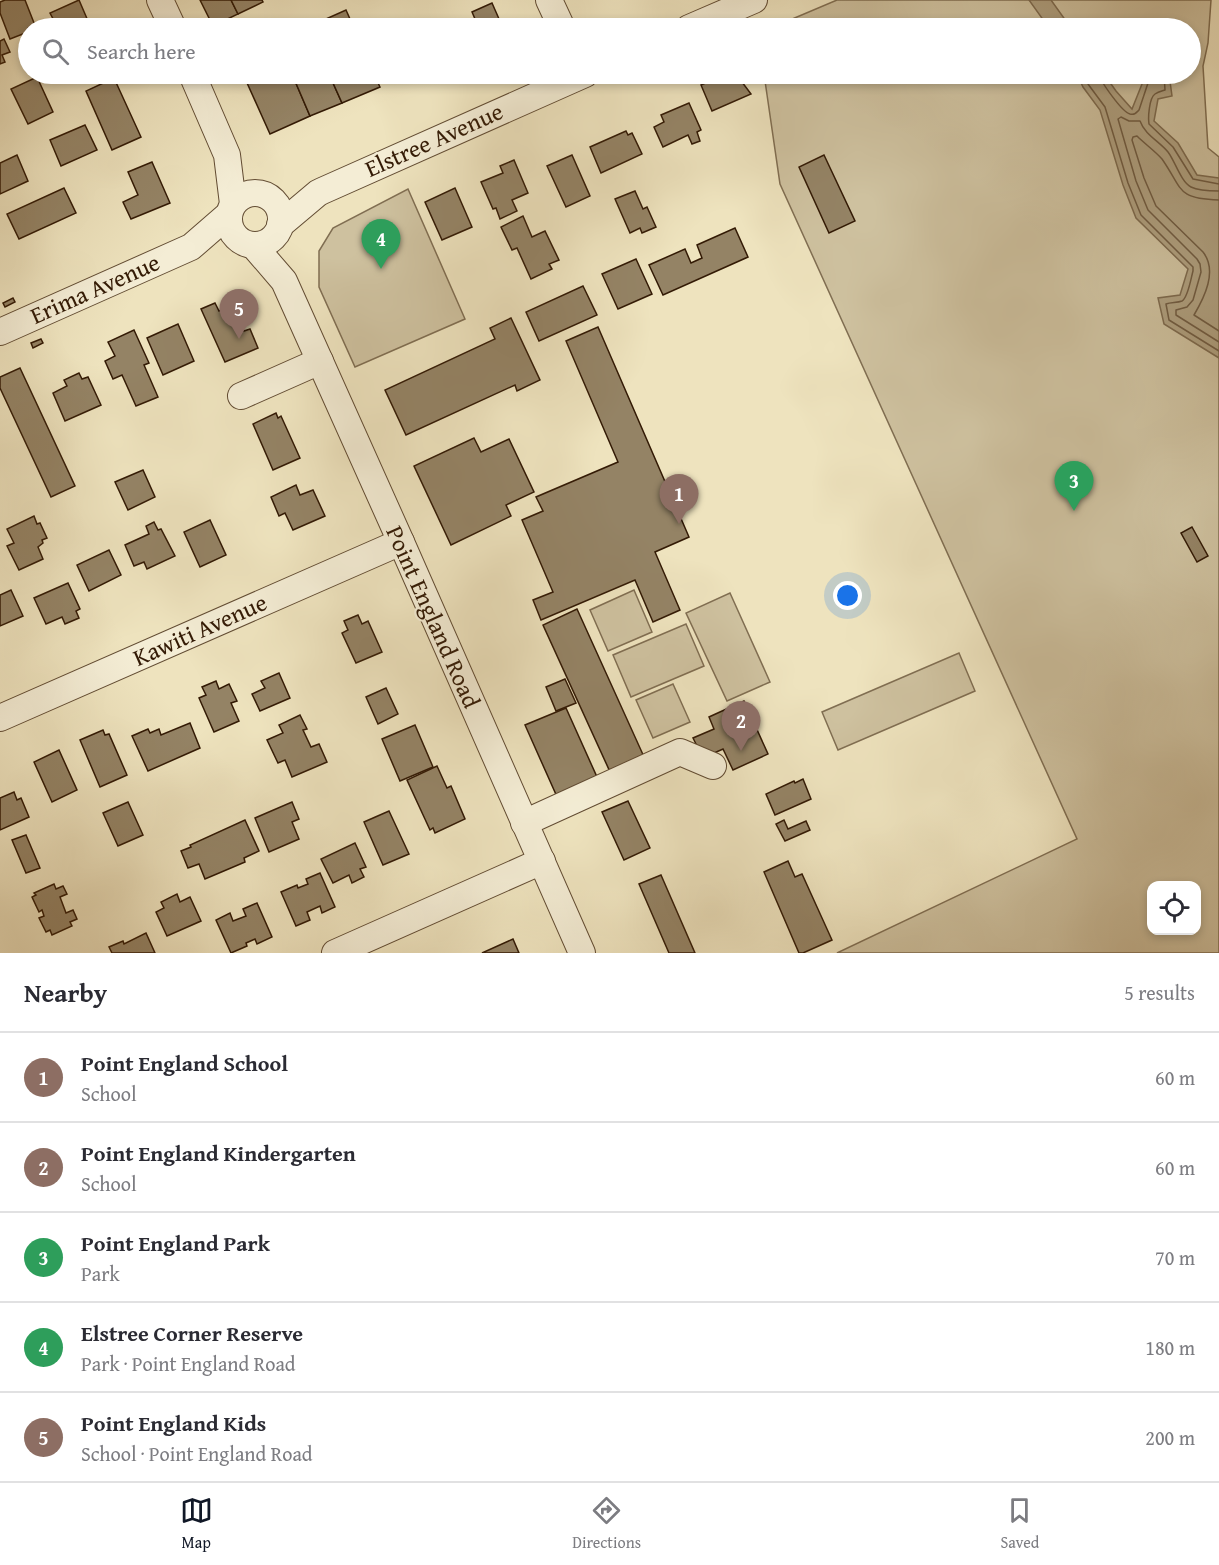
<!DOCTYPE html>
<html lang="en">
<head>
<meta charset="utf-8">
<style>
  body { margin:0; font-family:"Gentium Book Plus",serif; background:#f7f7f7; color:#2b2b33 }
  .controls { position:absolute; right:18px; bottom:18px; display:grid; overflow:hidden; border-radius:12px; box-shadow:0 3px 9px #0003 }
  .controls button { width:54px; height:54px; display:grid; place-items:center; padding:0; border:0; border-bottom:2px solid #e1e1e2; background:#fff; color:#2b2b33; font:30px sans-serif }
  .you { position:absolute; left:848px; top:596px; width:21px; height:21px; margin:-15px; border:4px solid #fff; border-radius:50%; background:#1a73e8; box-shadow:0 0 0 9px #1a73e833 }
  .badge { display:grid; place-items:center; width:39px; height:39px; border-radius:50%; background:#111827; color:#fff; font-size:20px; font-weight:700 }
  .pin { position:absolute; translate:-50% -50px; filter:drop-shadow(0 2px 3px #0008) }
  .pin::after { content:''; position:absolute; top:32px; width:21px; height:18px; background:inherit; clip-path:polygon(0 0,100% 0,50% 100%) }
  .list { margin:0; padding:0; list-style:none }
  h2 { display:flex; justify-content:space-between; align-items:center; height:78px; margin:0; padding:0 24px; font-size:26px }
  h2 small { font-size:20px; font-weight:400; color:#7c7c81 }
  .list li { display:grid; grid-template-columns:39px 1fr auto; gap:18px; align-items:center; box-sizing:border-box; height:90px; padding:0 24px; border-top:2px solid #e1e1e2 }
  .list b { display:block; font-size:22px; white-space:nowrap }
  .list p { margin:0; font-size:20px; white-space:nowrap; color:#7c7c81 }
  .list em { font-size:20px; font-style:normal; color:#7c7c81 }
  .icon { flex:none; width:33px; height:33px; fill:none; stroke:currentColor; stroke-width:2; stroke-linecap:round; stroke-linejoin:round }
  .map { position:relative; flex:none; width:1219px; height:953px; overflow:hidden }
  .search { position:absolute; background:#fff; box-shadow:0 3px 9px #0003; left:18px; right:18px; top:18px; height:66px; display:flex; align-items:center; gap:15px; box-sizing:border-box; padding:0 21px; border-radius:33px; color:#7c7c81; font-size:22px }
  .sheet { height:528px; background:#fff }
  nav { display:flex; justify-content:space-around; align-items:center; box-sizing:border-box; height:84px; border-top:2px solid #e1e1e2; background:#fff; font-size:16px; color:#7c7c81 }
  nav a { display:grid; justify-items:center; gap:3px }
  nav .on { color:#111827 }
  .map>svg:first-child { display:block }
</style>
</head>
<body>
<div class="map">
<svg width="1219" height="953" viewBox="0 0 1219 953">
  <rect width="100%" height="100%" fill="#eee3be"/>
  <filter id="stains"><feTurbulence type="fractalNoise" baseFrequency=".00333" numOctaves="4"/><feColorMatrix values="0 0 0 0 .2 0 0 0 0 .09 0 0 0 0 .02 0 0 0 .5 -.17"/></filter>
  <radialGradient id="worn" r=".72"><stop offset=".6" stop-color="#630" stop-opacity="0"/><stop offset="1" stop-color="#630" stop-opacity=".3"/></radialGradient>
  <g fill="#cec19f" stroke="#806e52" stroke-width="1.5" fill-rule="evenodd">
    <path d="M837,0H1211L1208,43L1203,66L1208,148L1219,157V953H837L1077,839L780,184L764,74H1190V28H771ZM1152,885H1196V930H1152Z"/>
    <polygon points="408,189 465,319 355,367 319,287 319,251 333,228"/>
    <polygon points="634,590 652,632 608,651 590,610"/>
    <polygon points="730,593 770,682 727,701 686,613"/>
    <polygon points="686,624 704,666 631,697 613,655"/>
    <polygon points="959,653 975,691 838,750 822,712"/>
    <polygon points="673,684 690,722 653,738 636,700"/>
  </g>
  <g fill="#ae9f7f" stroke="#7d6a4e" stroke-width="1.5">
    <polygon points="1029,0 1051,0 1071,28 1049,28"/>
    <polygon points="1077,74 1104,74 1116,91 1132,109 1146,74 1169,74 1172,96 1158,99 1154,121 1178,143 1197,175 1219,178 1219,358 1164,324 1158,298 1180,295 1188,269 1136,218 1123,185 1100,110 1083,87"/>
  </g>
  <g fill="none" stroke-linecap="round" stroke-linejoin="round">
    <g stroke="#705c42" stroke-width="1.5">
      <path d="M1083,74L1088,84L1105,107L1128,183L1141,215L1193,267V271C1191,278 1188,298 1182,301C1177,303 1171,302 1166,304L1169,320L1219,351"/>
      <path d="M1099,74C1100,81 1122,112 1130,114C1135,115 1136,113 1139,110L1151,74"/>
      <path d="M1164,74L1165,90C1162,91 1158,92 1155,94C1149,98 1148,118 1149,124L1173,147L1193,179L1219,184"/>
      <path d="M1219,191C1211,191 1199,191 1191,187C1181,182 1175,161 1168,152C1159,141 1145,135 1140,121H1129L1121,117L1118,119L1136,181L1148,210L1197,259L1200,264L1201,272L1193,300L1187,307L1176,310V315L1219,342"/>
      <path d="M1219,200C1176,199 1183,189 1162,159C1155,151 1145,144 1137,136L1133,137L1132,140L1144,178L1156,206L1203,252C1218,271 1204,298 1194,315L1219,331"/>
    </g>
  </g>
  <g fill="#948365" stroke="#331a05" stroke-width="1.5">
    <polygon points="5,0 25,0 36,28 28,28 28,32 10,39 0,13 0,2"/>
    <polygon points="79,0 91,28 58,28 50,13"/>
    <polygon points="200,0 231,0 238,14 213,26"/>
    <polygon points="231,0 262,0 263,2 238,14"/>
    <polygon points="492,3 503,28 456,28 475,19 472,12"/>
    <polygon points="346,10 354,28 309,28 308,27"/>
    <polygon points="4,39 10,52 2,55 5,62 0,64 0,41"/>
    <polygon points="243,74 292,74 310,116 270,134"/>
    <polygon points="292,74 329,74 342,103 310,116"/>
    <polygon points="329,74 374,74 380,87 342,103"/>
    <polygon points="394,74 421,74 399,83"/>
    <polygon points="726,74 736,74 751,94 712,111 701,85"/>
    <polygon points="37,77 53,112 28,124 11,89"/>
    <polygon points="114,78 141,137 112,150 86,91"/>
    <polygon points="689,103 701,130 697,132 700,141 692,144 688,135 663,147 654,127 664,122 661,115"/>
    <polygon points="85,125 97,150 61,166 50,140"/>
    <polygon points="626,131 628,135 632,133 642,154 601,173 590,147"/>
    <polygon points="17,155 28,181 0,194 0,163"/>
    <polygon points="572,155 590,196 566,207 547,166"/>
    <polygon points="824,155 855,221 829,233 799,167"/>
    <polygon points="514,160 528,193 512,200 517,211 500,219 496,208 493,209 481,182 503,173 500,166"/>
    <polygon points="152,162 170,203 131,219 123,202 138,195 128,172"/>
    <polygon points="64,188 76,213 19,239 7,214"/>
    <polygon points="455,188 472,227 442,240 425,202"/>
    <polygon points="635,191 643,209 647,207 656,227 642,233 640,228 630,233 615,199"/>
    <polygon points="523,216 532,237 545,231 559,260 549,264 552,269 531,279 517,248 512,250 501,227"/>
    <polygon points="735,228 748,257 663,295 649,265 685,249 691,263 702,258 697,245"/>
    <polygon points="636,259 652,294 618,309 602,274"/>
    <polygon points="583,286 597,315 539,341 526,312"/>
    <polygon points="13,298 15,302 5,307 3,303"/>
    <polygon points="215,303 219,311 232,305 244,331 250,329 258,348 225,362 201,309"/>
    <polygon points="511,318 540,380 517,391 515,385 406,435 385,390 495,339 490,328"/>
    <polygon points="178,324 194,361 163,375 147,338"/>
    <polygon points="598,327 689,537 655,552 680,610 653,622 635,580 541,620 533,600 553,592 522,520 543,511 536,497 618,462 566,341"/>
    <polygon points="134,330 149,363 144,365 158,397 136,406 122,375 113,379 105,361 115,356 108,342"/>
    <polygon points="41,339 43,343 33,348 31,343"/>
    <polygon points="20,368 75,486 51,497 0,388 0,377"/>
    <polygon points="79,373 82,379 88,377 101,405 65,421 53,393 67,386 64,380"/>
    <polygon points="276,413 278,418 281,416 300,458 273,470 253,424"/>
    <polygon points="474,438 481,452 509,439 534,492 506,505 511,516 451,545 414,466"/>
    <polygon points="143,470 155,497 128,510 115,482"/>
    <polygon points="296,485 300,495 313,490 325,516 293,530 285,513 279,516 271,497"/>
    <polygon points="34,516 37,524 40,523 47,538 42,540 43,543 38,547 43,559 19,570 7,546 14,543 7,529"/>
    <polygon points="210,520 226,555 200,567 184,532"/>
    <polygon points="154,522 158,530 161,529 175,556 147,569 144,562 134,566 125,545 149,534 146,526"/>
    <polygon points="1192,527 1208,556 1197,562 1181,533"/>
    <polygon points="109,550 121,575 89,591 77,565"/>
    <polygon points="68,583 80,609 76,611 79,618 65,624 62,617 46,624 34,598"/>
    <polygon points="11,590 23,616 0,626 0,595"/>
    <polygon points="577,609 645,759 611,774 543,625"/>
    <polygon points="358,615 362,624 368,621 382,652 356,663 342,633 348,630 344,621"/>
    <polygon points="279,673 290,698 260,711 252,694 265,688 261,681"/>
    <polygon points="565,679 576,703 556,711 546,687"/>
    <polygon points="216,681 219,689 229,684 237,701 231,703 239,721 214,732 199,698 206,695 202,687"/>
    <polygon points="386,688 398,714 378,724 366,697"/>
    <polygon points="744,701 768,754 733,770 723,749 703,758 693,738 714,729 709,717"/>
    <polygon points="566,708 597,777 558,799 525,725"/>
    <polygon points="300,715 307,729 303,730 311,747 319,744 327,762 292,777 285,760 278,763 267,740 283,733 279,725"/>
    <polygon points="190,723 200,748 148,771 132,736 148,729 150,733 159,729 161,735"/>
    <polygon points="415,725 433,767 400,781 382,739"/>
    <polygon points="103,730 105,735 109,734 127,775 100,787 80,740"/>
    <polygon points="59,750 77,790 52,802 34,762"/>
    <polygon points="437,766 447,788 451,786 465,819 435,833 433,828 430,830 407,780"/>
    <polygon points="803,779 811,799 775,815 766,794 794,781 795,783"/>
    <polygon points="14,792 17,800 21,798 29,817 0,830 0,798"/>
    <polygon points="628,801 650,848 624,860 602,812"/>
    <polygon points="128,802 143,835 118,846 103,813"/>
    <polygon points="292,802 299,819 292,822 299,839 269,852 255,818"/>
    <polygon points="389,811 409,854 383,865 364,822"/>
    <polygon points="245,820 259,851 244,858 245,862 205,879 199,864 188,868 181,851 191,847 190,845"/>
    <polygon points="784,820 788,829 806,821 810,830 785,841 776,824"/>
    <polygon points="26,835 40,868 26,873 12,840"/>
    <polygon points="355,843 366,867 360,869 364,877 352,883 349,875 333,883 321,859"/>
    <polygon points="788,861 795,877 802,874 832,940 803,953 799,953 764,872"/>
    <polygon points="320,873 335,907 322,913 320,906 307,912 310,920 296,926 281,892 297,885 298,888 308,884 306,879"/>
    <polygon points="661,875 695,953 669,953 639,884"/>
    <polygon points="54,884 56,889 63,886 67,894 60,897 66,913 73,910 77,919 70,922 72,926 52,935 50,930 46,932 39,918 44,916 42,910 39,912 32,897 36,895 34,893"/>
    <polygon points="177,894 180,902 190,897 201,921 167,936 156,912 164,908 161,902"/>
    <polygon points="257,903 272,937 257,944 255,939 246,943 247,946 231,953 216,920 230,913 233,921 246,916 243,909"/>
    <polygon points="146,933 155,953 112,953 109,947 123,941 124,944"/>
    <polygon points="513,939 519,953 482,953"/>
  </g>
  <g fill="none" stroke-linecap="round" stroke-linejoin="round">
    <g stroke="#624c33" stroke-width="28">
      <g id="minor">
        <polyline points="160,0 173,28"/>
        <polyline points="549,0 562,28"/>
        <polyline points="689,28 754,0"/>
        <polyline points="192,74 227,155 233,204"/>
        <circle cx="255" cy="219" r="26"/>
        <polyline points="280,225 318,193 322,191 585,74"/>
        <polyline points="253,245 284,281 401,542 582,953"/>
        <polyline points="0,332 191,247 229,214"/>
        <polyline points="241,396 320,361"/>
        <polyline points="0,718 401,542"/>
        <polyline points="524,823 680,752 713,766"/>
        <polyline points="335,953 542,861"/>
      </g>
    </g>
    <use href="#minor" stroke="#f4edd5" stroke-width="26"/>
  </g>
  <g text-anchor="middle" stroke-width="4.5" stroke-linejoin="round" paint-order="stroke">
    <g font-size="24" fill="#331a05" stroke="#f4edd5">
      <text transform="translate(434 140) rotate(-24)" y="8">Elstree Avenue</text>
      <text transform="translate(95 289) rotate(-24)" y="8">Erima Avenue</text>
      <text transform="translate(433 617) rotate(66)" y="8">Point England Road</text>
      <text transform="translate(200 630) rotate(-24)" y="8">Kawiti Avenue</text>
    </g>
  </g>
  <rect width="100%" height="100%" filter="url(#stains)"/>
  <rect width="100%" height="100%" fill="url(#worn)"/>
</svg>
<div class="controls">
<button><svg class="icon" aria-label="locate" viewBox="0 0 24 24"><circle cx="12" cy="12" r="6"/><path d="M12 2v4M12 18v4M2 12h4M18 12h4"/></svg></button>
</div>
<div class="you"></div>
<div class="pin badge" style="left:679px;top:524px;background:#8d6e63">1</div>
<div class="pin badge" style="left:741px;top:751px;background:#8d6e63">2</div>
<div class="pin badge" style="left:1074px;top:511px;background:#2e9e5b">3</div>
<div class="pin badge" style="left:381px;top:269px;background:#2e9e5b">4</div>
<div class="pin badge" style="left:239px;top:339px;background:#8d6e63">5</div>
<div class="search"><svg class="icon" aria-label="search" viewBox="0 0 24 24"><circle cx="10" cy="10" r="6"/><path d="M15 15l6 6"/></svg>Search here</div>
</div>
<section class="sheet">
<h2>Nearby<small>5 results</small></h2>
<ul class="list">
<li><span class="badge" style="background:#8d6e63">1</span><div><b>Point England School</b><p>School</p></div><em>60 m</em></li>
<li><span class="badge" style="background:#8d6e63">2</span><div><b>Point England Kindergarten</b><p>School</p></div><em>60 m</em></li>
<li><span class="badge" style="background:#2e9e5b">3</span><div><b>Point England Park</b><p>Park</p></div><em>70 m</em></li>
<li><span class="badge" style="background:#2e9e5b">4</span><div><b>Elstree Corner Reserve</b><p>Park · Point England Road</p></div><em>180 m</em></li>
<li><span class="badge" style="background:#8d6e63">5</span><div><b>Point England Kids</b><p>School · Point England Road</p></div><em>200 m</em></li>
</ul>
</section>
<nav>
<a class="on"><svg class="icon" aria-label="map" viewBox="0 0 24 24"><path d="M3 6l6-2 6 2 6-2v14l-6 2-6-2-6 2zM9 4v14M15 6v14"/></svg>Map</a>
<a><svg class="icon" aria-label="directions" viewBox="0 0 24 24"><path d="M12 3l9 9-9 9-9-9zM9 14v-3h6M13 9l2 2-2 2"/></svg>Directions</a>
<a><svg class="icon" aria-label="saved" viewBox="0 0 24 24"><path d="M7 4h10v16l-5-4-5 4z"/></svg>Saved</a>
</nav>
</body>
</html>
